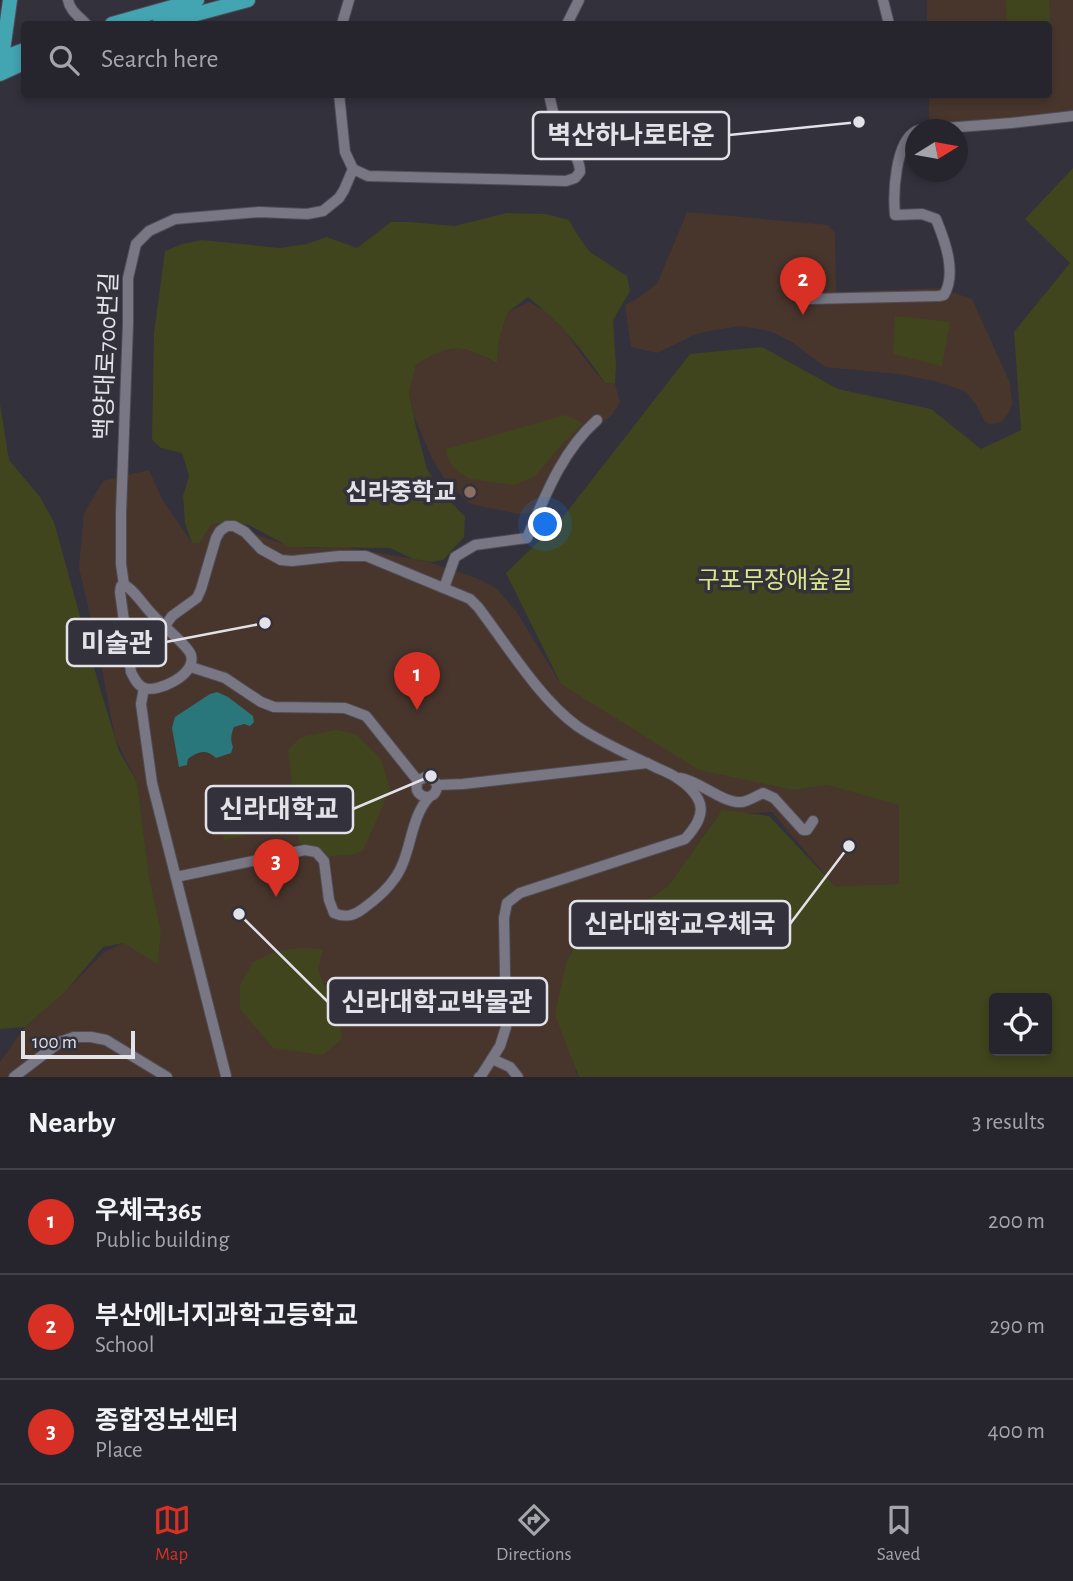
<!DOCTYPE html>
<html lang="en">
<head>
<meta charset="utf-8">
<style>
  body { margin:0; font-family:"Alegreya Sans","Noto Sans KR",sans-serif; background:#2e2d35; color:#f1f3f6 }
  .controls { position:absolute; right:21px; bottom:21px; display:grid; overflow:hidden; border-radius:7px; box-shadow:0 4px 10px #0003 }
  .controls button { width:63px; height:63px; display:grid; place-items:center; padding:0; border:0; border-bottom:2px solid #424249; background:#26252d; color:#f1f3f6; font:35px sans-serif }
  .compass { position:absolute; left:905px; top:119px; width:63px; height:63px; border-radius:50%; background:#26252d; box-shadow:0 4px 10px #0003; rotate:79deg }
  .scale { position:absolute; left:21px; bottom:18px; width:114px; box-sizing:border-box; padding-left:7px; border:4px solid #e3e2e9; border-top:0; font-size:19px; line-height:24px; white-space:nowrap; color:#e3e2e9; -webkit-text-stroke:5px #33313c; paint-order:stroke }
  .you { position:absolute; left:546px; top:525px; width:24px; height:24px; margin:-18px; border:5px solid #fff; border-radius:50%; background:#1a73e8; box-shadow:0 0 0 10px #1a73e833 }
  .badge { display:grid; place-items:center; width:46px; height:46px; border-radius:50%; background:#d93025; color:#fff; font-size:23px; font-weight:700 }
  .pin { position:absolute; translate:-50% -58px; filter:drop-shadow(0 2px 4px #0008) }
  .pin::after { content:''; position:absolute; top:37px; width:24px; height:21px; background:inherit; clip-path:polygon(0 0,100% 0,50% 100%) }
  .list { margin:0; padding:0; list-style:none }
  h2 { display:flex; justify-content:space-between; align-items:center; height:91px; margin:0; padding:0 28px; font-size:30px }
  h2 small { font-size:23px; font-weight:400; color:#a4a5aa }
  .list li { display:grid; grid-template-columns:46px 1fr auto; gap:21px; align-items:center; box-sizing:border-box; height:105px; padding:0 28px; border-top:2px solid #424249 }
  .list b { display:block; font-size:26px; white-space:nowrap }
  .list p { margin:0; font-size:23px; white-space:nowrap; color:#a4a5aa }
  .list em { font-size:23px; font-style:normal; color:#a4a5aa }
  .icon { flex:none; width:38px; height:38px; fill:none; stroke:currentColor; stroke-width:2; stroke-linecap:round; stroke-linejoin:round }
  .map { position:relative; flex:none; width:1073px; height:1077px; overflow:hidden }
  .search { position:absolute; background:#26252d; box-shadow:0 4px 10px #0003; left:21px; right:21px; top:21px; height:77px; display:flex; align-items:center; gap:18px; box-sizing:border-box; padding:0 24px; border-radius:7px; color:#a4a5aa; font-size:26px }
  .sheet { height:406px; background:#26252d }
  nav { display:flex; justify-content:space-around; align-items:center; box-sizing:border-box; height:98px; border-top:2px solid #424249; background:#26252d; font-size:19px; color:#a4a5aa }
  nav a { display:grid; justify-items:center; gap:4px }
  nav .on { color:#d93025 }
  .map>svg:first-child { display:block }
</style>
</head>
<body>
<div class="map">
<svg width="1073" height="1077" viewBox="0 0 1073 1077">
  <rect width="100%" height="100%" fill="#33313c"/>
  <g fill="#48362d">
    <polygon points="927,0 1073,0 1073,113 935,126 929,118 929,95 1048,94 1048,24 927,24"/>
    <polygon points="687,212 828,225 835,233 836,292 941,288 972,299 1010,383 1012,404 1009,412 1002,422 990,424 985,422 976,404 966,392 956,388 935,381 898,374 825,367 792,342 769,331 741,326 709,331 694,335 657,353 631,347 625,305 635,300 657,284"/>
    <polygon points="529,302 544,310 565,331 587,362 605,383 615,384 620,402 613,414 591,433 572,456 542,511 518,514 471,504 448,485 432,458 414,416 409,393 416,365 440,351 460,348 474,352 497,363 499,340 508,312"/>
    <polygon points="149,470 162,499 192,543 199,544 211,525 228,521 263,537 285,544 308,548 342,547 386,554 428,562 476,578 496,588 516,611 561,684 794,790 827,785 899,804 899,884 835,886 772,812 718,815 668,886 603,930 577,942 566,963 576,1073 579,1077 0,1077 0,1062 25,1027 66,991 103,953 123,943 158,963 161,931 149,876 137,782 115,738 100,658 79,568 84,513 103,481"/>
  </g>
  <g fill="#40451d" fill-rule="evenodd">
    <polygon points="1006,0 1049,0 1052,46 1049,46 1048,24 1007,24"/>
    <path d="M1073,168V1077H579L555,1015L566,963L577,942L598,933L668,886L722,810L769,816L835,886L899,884V805L827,785L794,790L699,770L561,684L506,573L559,522L690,354L762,347L838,389L931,409L981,449L1021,430L1014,332L1070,263L1025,219ZM994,998H1047V1051H994Z"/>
    <path d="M507,213L545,214L569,220L578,236L590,252L627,276L630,291L613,320L616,365L615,384L605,383C583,350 559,321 528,297L508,312L499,340L497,363C459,344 453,343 416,365L409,393L416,427L427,469L445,496L465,517L464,537L443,560L432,562L413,559L390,548L290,547L249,525L228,521L211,525L199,544L192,543L185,523L183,496L189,476L182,453L161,448L152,440L154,333L165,251L182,244L202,240L279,248L307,244L327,237L357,248L391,222H409L455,226Z"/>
    <polygon points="895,316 950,322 942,366 893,354"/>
    <polygon points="0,404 9,460 40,497 54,522 99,685 119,751 137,782 149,876 161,931 158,964 123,943 103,947 66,991 25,1027 0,1029"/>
    <polygon points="565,415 583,423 558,449 535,476 514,485 470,479 458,472 449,461 446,449"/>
    <polygon points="336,730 356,734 381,759 390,789 363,851 350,855 328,856 316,849 299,843 288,750 301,737"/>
    <polygon points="277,785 285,828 224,840 216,796"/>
    <polygon points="302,948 323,949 318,970 340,1025 342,1039 323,1055 273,1048 240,1009 240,985 253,962 277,951"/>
  </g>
  <path fill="#2a777b" d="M217,692L228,697L253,716L254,722L250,726L244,724L234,727C231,734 230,740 233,747L231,753L216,758C206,748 197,752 188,759L187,765L179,767L172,728L175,717L210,694Z"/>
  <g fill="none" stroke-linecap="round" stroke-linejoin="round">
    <g stroke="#4f4d56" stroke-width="12">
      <g id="minor">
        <path d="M68,0C70,11 79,16 86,24"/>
        <polyline points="883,0 889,24"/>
        <polyline points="342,24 349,0"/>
        <polyline points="567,24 579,0"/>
        <polyline points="919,130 1011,123 1073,116"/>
        <path d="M353,169L368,176L566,181L575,178L580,172C580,157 567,145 560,132C554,120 552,108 549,94"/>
        <path d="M808,299L939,296L944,295C957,273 945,241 936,219L922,214L895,215C893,193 895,142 916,131"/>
        <polyline points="124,585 121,564 121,513 128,324 128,278 136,244 149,231 175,219 259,212 307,214 323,211 339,198 344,190 353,169 345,152 339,94"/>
        <path d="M124,585C134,589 145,608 154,616C161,624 189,647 191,655C197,675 157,693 144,688C137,685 134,678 131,672L120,592L121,586Z"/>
        <path d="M444,588L455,557L475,545L527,538C545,496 562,451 597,420"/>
        <path d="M164,627L172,616L197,598L201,589L216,538L220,531L227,526H234L245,532L261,549L281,560L292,561L339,556H366L470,599L478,607C507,645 539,698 577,726C600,742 628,754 653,766C661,770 670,773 677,778C685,783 695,792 699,801C705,815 694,829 685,839L520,893L507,903L504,918L506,1027L500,1046L481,1076L479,1077"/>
        <path d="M191,667L225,678L261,702L274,707L345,708L366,716L418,781C415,789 417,794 425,797C433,797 437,793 437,785L433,778L425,777L418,781"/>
        <polyline points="144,688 141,704 152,783 226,1076"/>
        <path d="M680,778C700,781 723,804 742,802C749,801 756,796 763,793L774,798L803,830H807L813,821"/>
        <polyline points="437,785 463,784 647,763"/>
        <path d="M176,877L305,850L316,852L324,861L329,900L334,913C345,918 354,916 364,908C375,900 387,890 395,878C412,854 409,820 429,797"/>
        <polyline points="492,1059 510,1067 518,1077"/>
        <polyline points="14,1077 60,1042 74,1037 91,1037 106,1040 167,1077"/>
      </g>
    </g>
    <g stroke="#4f4d56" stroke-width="16">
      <g id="major">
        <polyline points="112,24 197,0"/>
        <polyline points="159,24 248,0"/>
        <polyline points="0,59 24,50"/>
        <polyline points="3,72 2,58 10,0"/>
        <polyline points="0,74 24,63"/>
      </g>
    </g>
    <use href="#minor" stroke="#7a7784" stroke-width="10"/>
    <use href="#major" stroke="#43a4b2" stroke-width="14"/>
  </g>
  <circle fill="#8d6e63" stroke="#33313c" stroke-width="2.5" cx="470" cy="492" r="7"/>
  <g text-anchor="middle" stroke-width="7" stroke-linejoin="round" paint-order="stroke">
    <g font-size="24" fill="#e3e2e9" stroke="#33313c">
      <text transform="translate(106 356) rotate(-88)" y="8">백양대로700번길</text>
    </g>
    <g font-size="24" font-weight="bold" fill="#e3e2e9" stroke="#33313c" text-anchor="end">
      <text x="456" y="500">신라중학교</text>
    </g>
    <g font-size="24" fill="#dae887" stroke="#33313c">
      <text x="775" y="588">구포무장애숲길</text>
    </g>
  </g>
  <path fill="none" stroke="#e3e2e9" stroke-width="2.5" d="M859 122L729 135M265 623L166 642M431 776L353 809M849 846L790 924M239 914L328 1002"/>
  <g fill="#e3e2e9" stroke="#33313c" stroke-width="2.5">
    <circle cx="859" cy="122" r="7"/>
    <circle cx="265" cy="623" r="7"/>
    <circle cx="431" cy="776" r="7"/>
    <circle cx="849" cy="846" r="7"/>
    <circle cx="239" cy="914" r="7"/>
  </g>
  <g fill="#33313c" stroke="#e3e2e9" stroke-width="2.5">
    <rect x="533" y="112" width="196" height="47" rx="7"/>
    <rect x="67" y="619" width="99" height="47" rx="7"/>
    <rect x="206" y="786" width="147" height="47" rx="7"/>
    <rect x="570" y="901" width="220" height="47" rx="7"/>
    <rect x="328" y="978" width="219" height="47" rx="7"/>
  </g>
  <g font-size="26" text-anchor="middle" font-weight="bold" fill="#e3e2e9">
    <text x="631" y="144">벽산하나로타운</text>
    <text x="117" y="652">미술관</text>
    <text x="279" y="818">신라대학교</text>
    <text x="680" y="933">신라대학교우체국</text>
    <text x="437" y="1011">신라대학교박물관</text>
  </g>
</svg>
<div class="controls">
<button><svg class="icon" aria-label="locate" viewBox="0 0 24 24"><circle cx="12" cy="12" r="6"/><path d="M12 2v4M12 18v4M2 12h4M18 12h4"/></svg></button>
</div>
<svg class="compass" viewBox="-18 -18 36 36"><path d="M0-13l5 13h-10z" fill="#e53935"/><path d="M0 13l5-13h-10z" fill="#a4a5aa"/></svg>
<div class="scale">100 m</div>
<div class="you"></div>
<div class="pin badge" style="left:417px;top:710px">1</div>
<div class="pin badge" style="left:803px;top:315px">2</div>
<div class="pin badge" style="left:276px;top:897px">3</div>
<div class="search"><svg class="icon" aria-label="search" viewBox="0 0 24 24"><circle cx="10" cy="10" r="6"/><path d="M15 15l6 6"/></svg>Search here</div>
</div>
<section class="sheet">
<h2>Nearby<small>3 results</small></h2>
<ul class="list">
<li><span class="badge">1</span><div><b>우체국365</b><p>Public building</p></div><em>200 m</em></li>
<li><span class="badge">2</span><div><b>부산에너지과학고등학교</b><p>School</p></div><em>290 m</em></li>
<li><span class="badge">3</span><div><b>종합정보센터</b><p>Place</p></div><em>400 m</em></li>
</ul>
</section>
<nav>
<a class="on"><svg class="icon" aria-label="map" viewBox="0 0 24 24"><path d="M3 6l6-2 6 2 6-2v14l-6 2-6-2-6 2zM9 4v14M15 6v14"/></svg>Map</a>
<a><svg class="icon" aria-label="directions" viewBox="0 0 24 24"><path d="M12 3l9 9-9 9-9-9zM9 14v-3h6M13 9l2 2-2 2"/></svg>Directions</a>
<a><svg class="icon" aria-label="saved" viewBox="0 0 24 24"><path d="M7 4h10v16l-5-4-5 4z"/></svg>Saved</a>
</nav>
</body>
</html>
